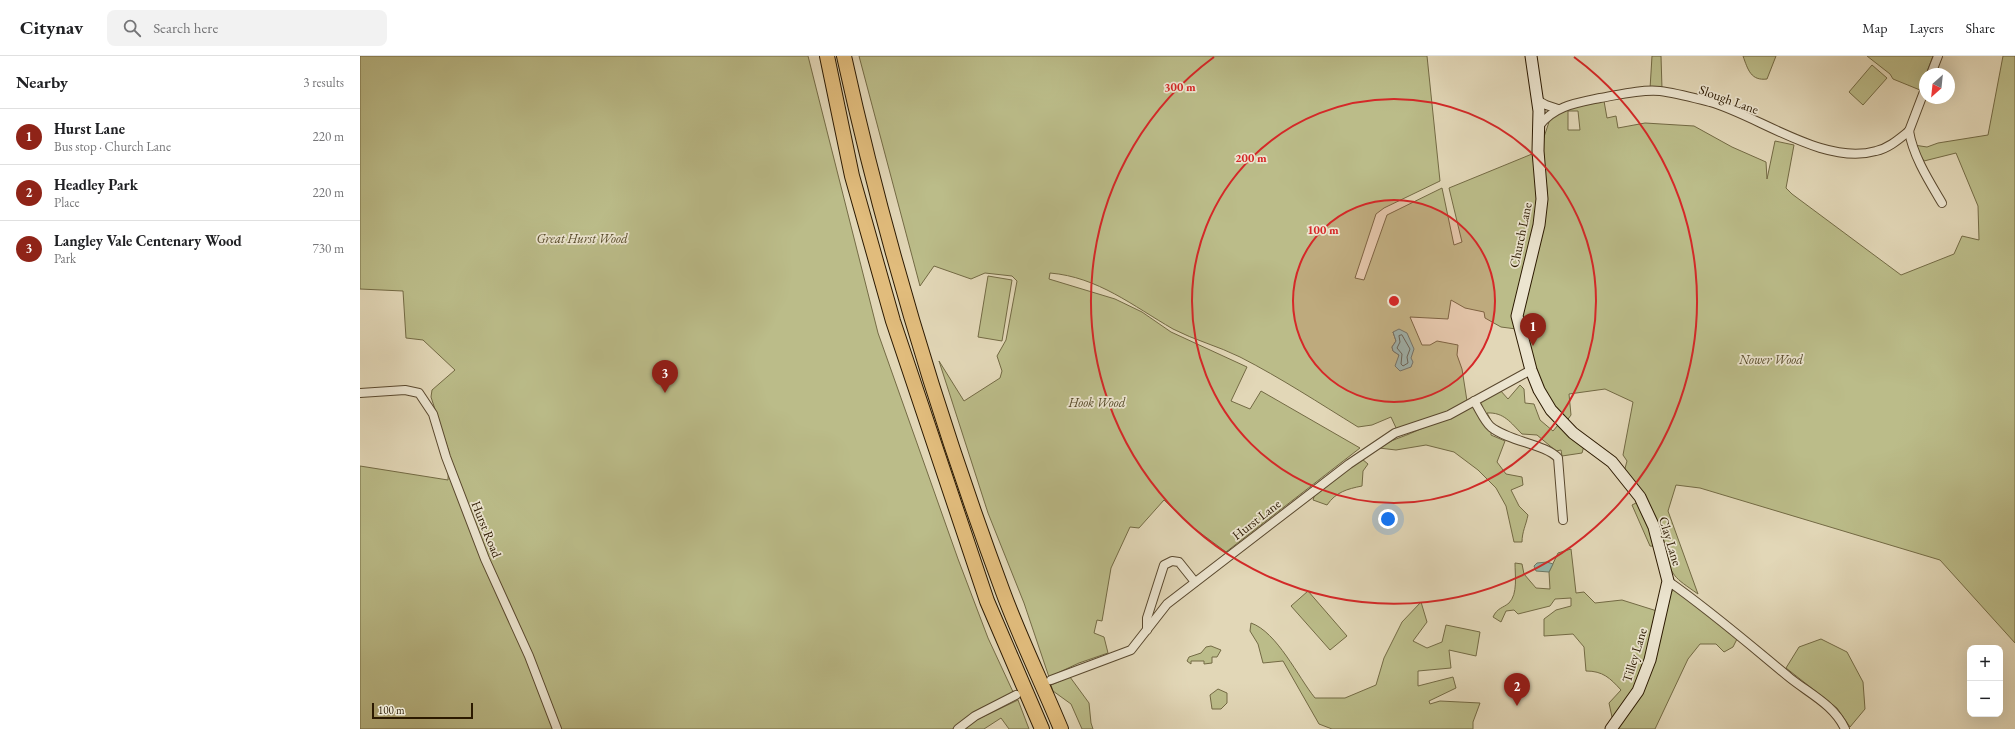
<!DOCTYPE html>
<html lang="en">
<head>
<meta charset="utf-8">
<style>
  body { margin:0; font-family:"EB Garamond",serif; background:#f2f2f2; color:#202124 }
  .controls { position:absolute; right:12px; bottom:12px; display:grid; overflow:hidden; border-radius:8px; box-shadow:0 4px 16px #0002 }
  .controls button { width:36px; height:36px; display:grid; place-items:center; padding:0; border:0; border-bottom:1px solid #e0e0e0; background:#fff; color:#202124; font:20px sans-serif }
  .compass { position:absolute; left:1559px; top:12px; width:36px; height:36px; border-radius:50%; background:#fff; box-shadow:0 4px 16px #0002; rotate:207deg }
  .scale { position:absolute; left:12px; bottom:10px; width:101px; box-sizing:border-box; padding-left:4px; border:2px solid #2b1900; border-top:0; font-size:11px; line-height:14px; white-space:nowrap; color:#2b1900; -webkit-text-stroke:3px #ece5d0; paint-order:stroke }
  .you { position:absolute; left:1028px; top:463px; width:14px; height:14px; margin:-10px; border:3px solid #fff; border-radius:50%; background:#1a73e8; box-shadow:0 0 0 6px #1a73e833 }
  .badge { display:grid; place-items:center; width:26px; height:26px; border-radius:50%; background:#8f2418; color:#fff; font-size:13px; font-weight:700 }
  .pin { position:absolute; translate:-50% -33px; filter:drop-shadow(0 1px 2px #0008) }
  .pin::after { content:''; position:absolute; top:21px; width:14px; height:12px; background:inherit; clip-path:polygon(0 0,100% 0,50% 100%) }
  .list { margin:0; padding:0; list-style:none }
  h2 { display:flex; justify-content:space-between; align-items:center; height:52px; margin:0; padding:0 16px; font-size:17px }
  h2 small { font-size:13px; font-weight:400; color:#757577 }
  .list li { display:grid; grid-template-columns:26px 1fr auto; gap:12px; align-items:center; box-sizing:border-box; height:56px; padding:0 16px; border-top:1px solid #e0e0e0 }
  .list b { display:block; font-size:15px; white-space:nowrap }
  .list p { margin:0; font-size:13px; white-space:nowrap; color:#757577 }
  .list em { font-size:13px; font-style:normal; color:#757577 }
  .icon { flex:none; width:22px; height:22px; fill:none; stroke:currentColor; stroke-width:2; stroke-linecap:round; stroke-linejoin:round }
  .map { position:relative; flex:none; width:1655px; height:673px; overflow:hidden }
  header { display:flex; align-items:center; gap:24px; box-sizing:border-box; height:56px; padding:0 20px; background:#fff; border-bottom:1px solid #e0e0e0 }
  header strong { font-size:19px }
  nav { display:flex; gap:22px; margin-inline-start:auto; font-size:14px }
  .search { width:280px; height:36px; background:#f2f2f2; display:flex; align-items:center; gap:10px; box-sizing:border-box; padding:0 14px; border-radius:8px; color:#757577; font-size:15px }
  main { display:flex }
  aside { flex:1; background:#fff }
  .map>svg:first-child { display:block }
</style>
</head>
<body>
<header>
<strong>Citynav</strong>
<div class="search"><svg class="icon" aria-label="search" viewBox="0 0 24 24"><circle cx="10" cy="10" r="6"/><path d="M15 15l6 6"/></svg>Search here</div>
<nav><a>Map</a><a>Layers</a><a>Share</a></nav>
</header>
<main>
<aside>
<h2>Nearby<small>3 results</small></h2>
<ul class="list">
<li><span class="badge">1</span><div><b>Hurst Lane</b><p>Bus stop · Church Lane</p></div><em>220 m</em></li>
<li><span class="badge">2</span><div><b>Headley Park</b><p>Place</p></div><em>220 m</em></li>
<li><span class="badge">3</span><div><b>Langley Vale Centenary Wood</b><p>Park</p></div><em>730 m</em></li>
</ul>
</aside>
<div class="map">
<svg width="1655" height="673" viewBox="0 0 1655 673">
  <rect width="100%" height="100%" fill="#e2d7b7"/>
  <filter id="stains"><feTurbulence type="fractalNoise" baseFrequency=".005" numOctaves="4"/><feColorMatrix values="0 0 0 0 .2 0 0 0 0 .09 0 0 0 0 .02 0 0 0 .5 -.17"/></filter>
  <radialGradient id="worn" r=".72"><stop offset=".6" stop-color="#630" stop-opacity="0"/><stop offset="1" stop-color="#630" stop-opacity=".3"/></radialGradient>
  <g fill="#bbbc89" stroke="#736a44" fill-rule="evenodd">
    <polygon points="0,0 448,0 518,277 598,503 628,582 654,638 621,652 592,673 0,673 0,410 88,424 89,396 71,341 72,334 95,314 63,284 46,282 43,235 0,233"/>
    <path d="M499,0H1067L1080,125L1024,152L1016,158L995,222L1004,224L1027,159L1082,132L1094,189L1102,186L1089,132L1172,98L1183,163L1187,134L1182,87L1190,63L1203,54L1244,45L1247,62L1256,60L1258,72L1285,67L1334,70L1372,91L1406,106L1407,123L1415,85L1434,89L1426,132L1432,138L1541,219L1594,198L1602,180L1619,184L1618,150L1596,97L1564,105L1554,89L1567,91L1578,87L1628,79L1643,0H1655V587L1580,504L1340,432L1316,429L1308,455L1338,538C1314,521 1311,521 1304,491L1290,490L1272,449L1284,443L1264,416L1267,405L1263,399L1273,346L1245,333L1209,338L1211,359L1206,366C1180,337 1173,311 1164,274L1141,271L1125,262L1124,256L1105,252L1091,244L1088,263L1050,261L1062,289H1070L1077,285L1098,289L1097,299L1102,313L1107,345L1086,357L1037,374L1031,361L1012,369L998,371C959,347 921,322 880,301C858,290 834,284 813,273C773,250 738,221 690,217L689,223L755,243L782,256L811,276L887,311L871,345L890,353L901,335L1000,392L866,496L835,473L804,444L779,472L770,471L751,512L742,565L737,564L734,577L744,581L748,597L719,607L689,621L664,547L628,457L579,305L604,345L640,322L642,315L637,300L646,284L657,225L652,220L625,217L611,223L574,210L560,230ZM1208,55H1218L1220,74H1208ZM1033,276L1051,311L1039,303V299L1033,295L1032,291L1036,285Z"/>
    <polygon points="1292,0 1301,0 1302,33 1290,33"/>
    <path d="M1383,0H1416L1407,23C1391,25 1388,14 1383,0Z"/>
    <polygon points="1507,0 1573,0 1560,34 1533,23 1530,18"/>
    <polygon points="1512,9 1527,22 1503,49 1489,36"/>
    <polygon points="628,220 652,224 642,285 618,281"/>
    <path d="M1160,329L1164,333L1165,347L1174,348L1180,364L1193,375L1198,369L1224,390L1222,397L1202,400L1201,394L1196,395L1177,379L1162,378C1151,367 1144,356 1127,357L1132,366L1131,379L1145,385L1137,406L1146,418L1162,421L1163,429L1151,434L1159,450L1168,459C1166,469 1162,476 1162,486H1154L1146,450L1136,432L1118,414L1094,396L1066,389L1036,394L1019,392C1032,383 1041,382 1056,375C1084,363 1114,352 1140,334L1148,343Z"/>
    <path d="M1002,403L1008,408L1003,415L1002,430C987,433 976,436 967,449L953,444L955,438Z"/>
    <path d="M1211,493L1216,537L1224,536L1235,547L1262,544L1297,555L1286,602L1276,631L1256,660L1252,661L1249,647L1261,634C1250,622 1243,615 1226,615L1224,591L1213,578L1184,580V563L1196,554L1211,550V542L1195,543L1190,550L1158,558L1154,554L1146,555L1141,566L1133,561C1137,552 1143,552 1149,547C1158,538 1155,519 1155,507L1162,508L1164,518L1176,532L1190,533L1189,516L1198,497Z"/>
    <polygon points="1314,534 1345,555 1377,583 1373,591 1364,596 1356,588 1340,588 1328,603 1295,673 1255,673 1261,665 1309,537"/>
    <polygon points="948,535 987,580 970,594 931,550"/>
    <path d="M1061,546L1067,566L1053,585L1067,592L1082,586L1086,569L1120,576L1116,600L1089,594L1091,612L1058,615V630L1093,621L1096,632L1069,645L1070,648L1080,645L1120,647L1113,666V673H972L959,668L923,605L903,607L898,588L890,575L891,567C917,576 938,621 955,642H985L1016,629L1024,602L1042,566Z"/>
    <polygon points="1461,583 1487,596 1503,626 1505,653 1490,671 1477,652 1426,612 1439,591"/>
    <polygon points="851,590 861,594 857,601 852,601 852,607 844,608 844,605 831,605 831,608 827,605 829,601 841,597 846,591"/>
    <polygon points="710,621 729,647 731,667 733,673 722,673 711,648 693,635 691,629"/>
    <polygon points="858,633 867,637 867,647 861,653 852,653 850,639"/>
    <polygon points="658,644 669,673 649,673 641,662 624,673 604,673 612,666"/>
  </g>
  <g fill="#95baaf" stroke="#6b7a69">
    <polygon points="1039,273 1047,277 1054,293 1051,302 1053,306 1051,311 1040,315 1035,310 1039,299 1033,295 1032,291 1036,285 1033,276"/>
    <polygon points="1187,506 1193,508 1189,516 1176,515 1174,510 1177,507"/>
  </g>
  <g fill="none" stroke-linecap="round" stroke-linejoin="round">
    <polygon stroke="#606a58" stroke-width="1" points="1042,279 1050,293 1047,301 1048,307 1043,310 1041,308 1042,298 1037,292 1040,286 1039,280"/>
    <g stroke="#59482e" stroke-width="10">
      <g id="street">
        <polyline points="1571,18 1578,0"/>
        <polyline points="1177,44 1186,49 1198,53"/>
        <path d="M1179,70C1194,50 1216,47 1240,42C1258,39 1281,33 1300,35C1316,37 1334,42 1350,46C1399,60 1464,110 1516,95C1529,92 1539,83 1549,75"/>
        <path d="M1549,75C1553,100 1569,125 1582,147"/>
        <polyline points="1549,75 1565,33"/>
        <polyline points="0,337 45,334 59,337 73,358 86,401 125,503 169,600 197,673"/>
        <path d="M1114,345C1119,352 1124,365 1131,371C1150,386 1185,388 1198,402L1203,464"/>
        <path d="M1308,525C1351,555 1390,589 1430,622C1450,638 1474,649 1485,673"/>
        <polyline points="787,574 787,562 804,509 812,505 819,506 835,526"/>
        <polyline points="691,624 771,594 807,548 989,408 1035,377 1089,359 1171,314"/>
        <polyline points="598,673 615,660 656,639"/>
      </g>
    </g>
    <g stroke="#2b1900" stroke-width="13">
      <polyline id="secondary" points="1171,0 1179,55 1178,95 1182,143 1179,169 1157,260 1171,314 1179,334 1191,354 1213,377 1252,406 1280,441 1294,471 1308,525 1290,604 1278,635 1251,673"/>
    </g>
    <g stroke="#2b1900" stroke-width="16">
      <g id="highway">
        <polyline points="467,0 492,120 533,265 627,545 682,673"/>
        <path d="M484,0C524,182 578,361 643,536C660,582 682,627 701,673"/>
      </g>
    </g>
    <use href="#street" stroke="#ece5d0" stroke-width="8"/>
    <use href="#secondary" stroke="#ece5d0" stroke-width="11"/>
    <use href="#highway" stroke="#e1bc7c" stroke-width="14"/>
  </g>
  <circle cx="1034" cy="245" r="101" fill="#d62828" fill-opacity=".12"/>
  <g fill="none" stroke="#d62828" stroke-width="2">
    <circle cx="1034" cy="245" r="101"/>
    <circle cx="1034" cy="245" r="202"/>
    <path d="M1214 1A303 303 0 1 1 854 1"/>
  </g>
  <g text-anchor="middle" stroke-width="3.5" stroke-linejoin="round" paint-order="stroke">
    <g font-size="13" fill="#2b1900" stroke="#ece5d0">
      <text transform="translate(1369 43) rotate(20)" y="5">Slough Lane</text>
      <text transform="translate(1160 179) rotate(-78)" y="5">Church Lane</text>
      <text transform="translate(896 463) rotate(-38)" y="5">Hurst Lane</text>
      <text transform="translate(127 473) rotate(68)" y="5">Hurst Road</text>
      <text transform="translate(1311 485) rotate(73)" y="5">Clay Lane</text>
      <text transform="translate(1274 599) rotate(-73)" y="5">Tilley Lane</text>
    </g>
    <g font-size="13" font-style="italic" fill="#564a29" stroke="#ece5d0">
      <text x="222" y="187">Great Hurst Wood</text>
      <text x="1411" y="308">Nower Wood</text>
      <text x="737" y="351">Hook Wood</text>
    </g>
  </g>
  <circle cx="1034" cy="245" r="6" fill="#d62828" stroke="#ece5d0" stroke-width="2"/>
  <g font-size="12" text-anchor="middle" font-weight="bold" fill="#d62828" stroke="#ece5d0" stroke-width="3.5" stroke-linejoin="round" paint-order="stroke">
    <text x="820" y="35">300 m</text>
    <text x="891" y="106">200 m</text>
    <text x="963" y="178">100 m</text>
  </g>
  <rect width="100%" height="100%" filter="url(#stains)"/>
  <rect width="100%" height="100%" fill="url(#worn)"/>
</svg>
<div class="controls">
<button>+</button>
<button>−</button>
</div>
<svg class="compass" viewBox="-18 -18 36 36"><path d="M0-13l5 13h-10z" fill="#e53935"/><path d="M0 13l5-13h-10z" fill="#757577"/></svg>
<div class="scale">100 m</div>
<div class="you"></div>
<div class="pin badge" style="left:1173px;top:290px">1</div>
<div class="pin badge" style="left:1157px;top:650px">2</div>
<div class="pin badge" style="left:305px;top:337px">3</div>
</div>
</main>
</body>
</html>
